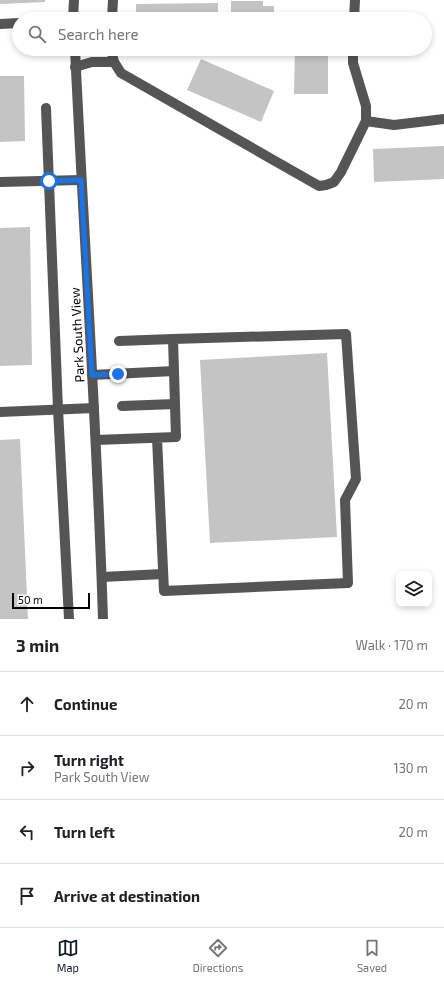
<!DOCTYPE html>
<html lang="en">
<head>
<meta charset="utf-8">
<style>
  body { margin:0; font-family:"Exo 2",sans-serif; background:#f2f2f2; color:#202124 }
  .controls { position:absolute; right:12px; bottom:12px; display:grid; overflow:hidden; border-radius:8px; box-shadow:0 2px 6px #0003 }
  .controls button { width:36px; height:36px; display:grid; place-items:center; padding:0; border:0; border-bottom:1px solid #e0e0e0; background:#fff; color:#202124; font:20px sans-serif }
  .scale { position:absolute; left:12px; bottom:10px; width:78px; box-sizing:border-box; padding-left:4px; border:2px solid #000; border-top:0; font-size:11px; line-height:14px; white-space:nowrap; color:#000; -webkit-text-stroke:3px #fff; paint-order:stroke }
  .stop { position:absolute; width:12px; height:12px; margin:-9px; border:3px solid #1a73e8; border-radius:50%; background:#fff }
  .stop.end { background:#1a73e8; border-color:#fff; box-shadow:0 1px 4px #0008 }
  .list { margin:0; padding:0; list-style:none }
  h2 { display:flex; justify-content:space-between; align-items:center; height:52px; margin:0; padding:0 16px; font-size:17px }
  h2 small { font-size:13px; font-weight:400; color:#757577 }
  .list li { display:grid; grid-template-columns:26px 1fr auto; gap:12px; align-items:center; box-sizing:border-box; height:64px; padding:0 16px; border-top:1px solid #e0e0e0 }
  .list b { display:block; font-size:15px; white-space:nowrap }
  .list p { margin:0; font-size:13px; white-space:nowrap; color:#757577 }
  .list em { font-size:13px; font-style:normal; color:#757577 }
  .icon { flex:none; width:22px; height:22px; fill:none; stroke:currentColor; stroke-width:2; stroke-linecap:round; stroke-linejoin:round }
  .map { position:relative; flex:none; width:444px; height:619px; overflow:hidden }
  .search { position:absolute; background:#fff; box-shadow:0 2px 6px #0003; left:12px; right:12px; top:12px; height:44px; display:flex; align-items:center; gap:10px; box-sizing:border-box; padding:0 14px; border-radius:22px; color:#757577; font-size:15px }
  .sheet { height:308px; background:#fff }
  nav { display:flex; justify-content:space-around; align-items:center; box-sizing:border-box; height:56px; border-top:1px solid #e0e0e0; background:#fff; font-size:11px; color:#757577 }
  nav a { display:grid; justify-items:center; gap:2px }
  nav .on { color:#111827 }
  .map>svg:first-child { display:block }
</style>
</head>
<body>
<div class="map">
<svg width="444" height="619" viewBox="0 0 444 619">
  <rect width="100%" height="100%" fill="#fff"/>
  <g fill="#c4c4c4">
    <polygon points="0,0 45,0 45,2 0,4"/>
    <polygon points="231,1 263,1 263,6 274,6 274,19 231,19"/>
    <polygon points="218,3 218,19 136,19 136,4"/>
    <rect x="295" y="13" width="33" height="6"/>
    <polygon points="295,49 328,49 328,94 294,94"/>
    <polygon points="201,59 274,91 261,122 187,90"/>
    <polygon points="0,76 24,76 25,141 0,142"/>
    <polygon points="444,146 444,179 374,182 373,149"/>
    <polygon points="30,227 32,365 0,366 0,228"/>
    <polygon points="327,353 337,537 210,543 200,360"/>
    <polygon points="20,439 28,619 0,619 0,440"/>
  </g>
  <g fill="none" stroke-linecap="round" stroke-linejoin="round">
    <g stroke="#555" stroke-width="10">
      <polyline points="73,19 74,0"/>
      <polyline points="112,19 113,0"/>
      <polyline points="354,19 355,0"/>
      <polyline points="0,24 19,23"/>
      <path d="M75,49C84,239 97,429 103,619"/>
      <polyline points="111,49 114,62 121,73 319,186 326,185 334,182 341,172 366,121 366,106 353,63 353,49"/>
      <polyline points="75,67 92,62 114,62"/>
      <polyline points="46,108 58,409 69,619"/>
      <polyline points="366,121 394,125 444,119"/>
      <polyline points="0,182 81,180"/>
      <polyline points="119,341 173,339"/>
      <polyline points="92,375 174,371"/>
      <polyline points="122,406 175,404"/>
      <polyline points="0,412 94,408"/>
      <polyline points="96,440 176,437 173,339 346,334 356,479 345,500 348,583 164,591 157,438"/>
      <polyline points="102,577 163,574"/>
    </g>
  </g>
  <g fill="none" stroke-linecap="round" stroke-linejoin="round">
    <polyline stroke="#1a73e8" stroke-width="5" points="49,181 81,180 92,375 118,374"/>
  </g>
  <g text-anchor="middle" stroke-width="3" stroke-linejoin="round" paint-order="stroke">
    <g font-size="13" fill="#000" stroke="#fff">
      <text transform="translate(77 335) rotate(-93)" y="5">Park South View</text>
    </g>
  </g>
</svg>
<div class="controls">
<button><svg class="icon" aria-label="layers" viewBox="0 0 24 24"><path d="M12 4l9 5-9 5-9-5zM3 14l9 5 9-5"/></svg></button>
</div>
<div class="scale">50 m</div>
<div class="stop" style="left:49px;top:181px"></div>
<div class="stop end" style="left:118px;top:374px"></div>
<div class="search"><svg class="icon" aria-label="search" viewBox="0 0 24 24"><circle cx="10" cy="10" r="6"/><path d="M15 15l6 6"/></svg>Search here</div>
</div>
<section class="sheet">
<h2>3 min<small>Walk · 170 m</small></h2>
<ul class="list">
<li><svg class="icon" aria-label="ahead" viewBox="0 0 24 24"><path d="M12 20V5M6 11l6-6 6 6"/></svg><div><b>Continue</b></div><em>20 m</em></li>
<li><svg class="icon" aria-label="right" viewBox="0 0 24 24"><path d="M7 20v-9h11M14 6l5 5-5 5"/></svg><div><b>Turn right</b><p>Park South View</p></div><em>130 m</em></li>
<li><svg class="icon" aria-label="left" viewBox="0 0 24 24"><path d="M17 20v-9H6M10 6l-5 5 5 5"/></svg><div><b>Turn left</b></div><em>20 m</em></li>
<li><svg class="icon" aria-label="arrive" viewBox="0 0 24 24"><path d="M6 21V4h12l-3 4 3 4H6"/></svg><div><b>Arrive at destination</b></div></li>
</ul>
</section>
<nav>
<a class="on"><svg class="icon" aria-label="map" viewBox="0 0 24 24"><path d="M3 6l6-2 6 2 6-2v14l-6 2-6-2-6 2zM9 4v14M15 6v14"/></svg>Map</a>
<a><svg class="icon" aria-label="directions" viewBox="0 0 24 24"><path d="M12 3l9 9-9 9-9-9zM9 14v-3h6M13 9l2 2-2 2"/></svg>Directions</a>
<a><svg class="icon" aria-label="saved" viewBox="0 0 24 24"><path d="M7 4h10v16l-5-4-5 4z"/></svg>Saved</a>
</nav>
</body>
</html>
